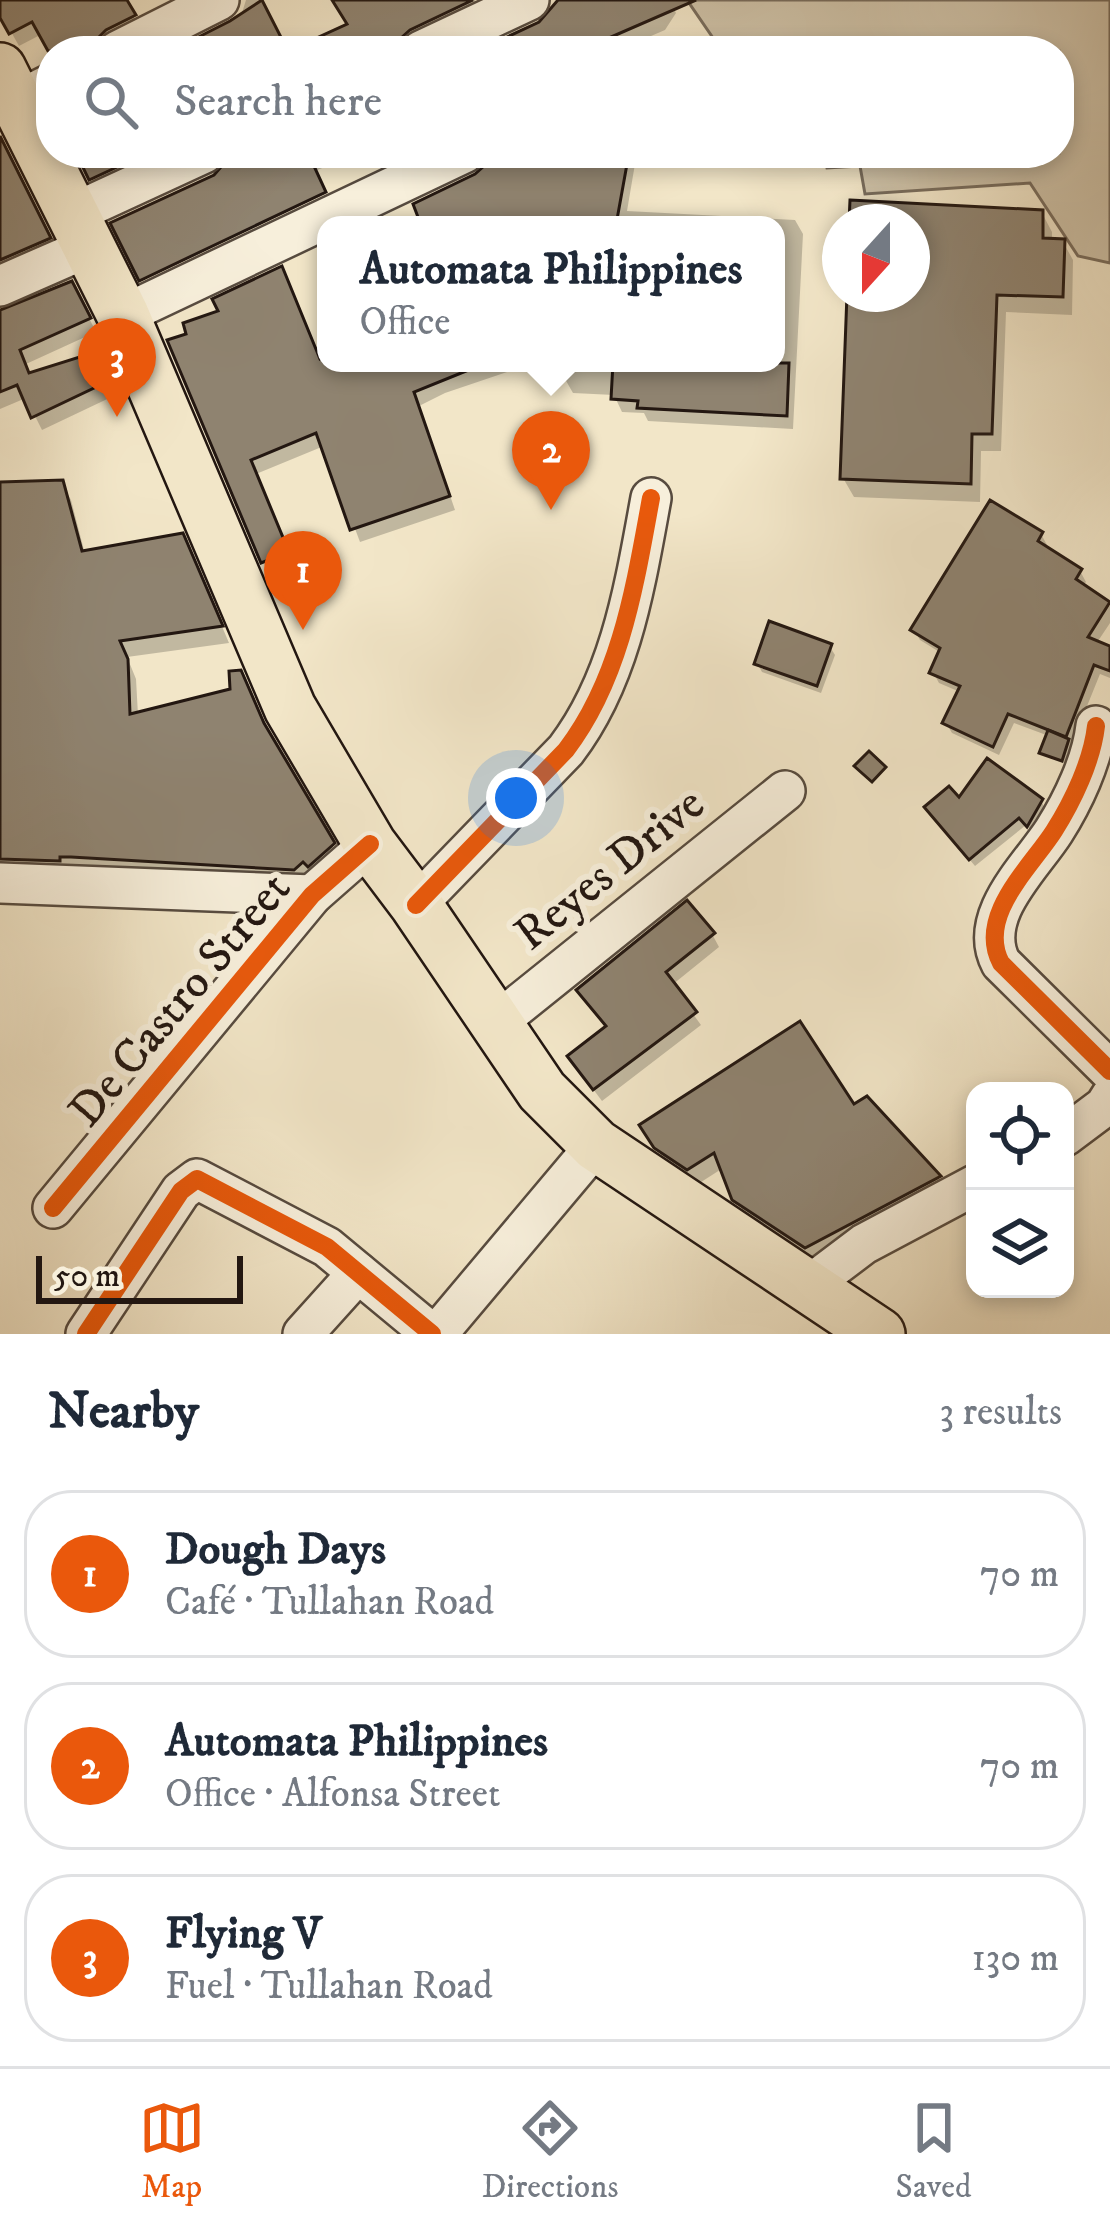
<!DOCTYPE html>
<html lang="en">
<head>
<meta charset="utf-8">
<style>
  body { margin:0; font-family:"IM FELL DW Pica",serif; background:#f6f6f7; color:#1f2937 }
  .controls { position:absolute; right:36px; bottom:36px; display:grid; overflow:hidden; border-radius:24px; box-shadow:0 6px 18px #0003 }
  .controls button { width:108px; height:108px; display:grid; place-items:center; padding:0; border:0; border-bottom:3px solid #e0e1e3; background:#fff; color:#1f2937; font:60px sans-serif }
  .compass { position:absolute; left:822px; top:204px; width:108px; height:108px; border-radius:50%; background:#fff; box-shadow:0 6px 18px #0003; rotate:201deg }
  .scale { position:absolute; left:36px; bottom:30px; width:207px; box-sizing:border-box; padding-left:12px; border:6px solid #231711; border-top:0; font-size:33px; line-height:42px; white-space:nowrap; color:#231711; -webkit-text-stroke:9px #f7efdb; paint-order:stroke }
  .you { position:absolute; left:516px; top:798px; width:42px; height:42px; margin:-30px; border:9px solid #fff; border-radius:50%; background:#1a73e8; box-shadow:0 0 0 18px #1a73e833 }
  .badge { display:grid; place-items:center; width:78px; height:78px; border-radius:50%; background:#ea580c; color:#fff; font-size:39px; font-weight:700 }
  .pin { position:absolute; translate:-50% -99px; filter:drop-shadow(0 3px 6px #0008) }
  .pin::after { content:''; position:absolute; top:63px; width:42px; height:36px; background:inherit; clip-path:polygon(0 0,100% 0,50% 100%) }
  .popup { position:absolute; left:317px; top:216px; width:468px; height:156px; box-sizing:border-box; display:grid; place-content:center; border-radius:24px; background:#fff; filter:drop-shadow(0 3px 9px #0005); font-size:39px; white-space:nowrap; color:#747a83 }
  .popup b { font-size:45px; color:#1f2937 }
  .popup::after { content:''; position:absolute; left:50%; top:100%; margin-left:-24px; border:24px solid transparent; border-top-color:#fff }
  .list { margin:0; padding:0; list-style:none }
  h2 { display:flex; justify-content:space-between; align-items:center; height:156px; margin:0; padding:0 48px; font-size:51px }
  h2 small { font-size:39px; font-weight:400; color:#747a83 }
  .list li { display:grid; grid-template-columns:78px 1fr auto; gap:36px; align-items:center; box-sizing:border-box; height:168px; margin:0 24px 24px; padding:0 24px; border:3px solid #e0e1e3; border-radius:48px }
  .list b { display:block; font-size:45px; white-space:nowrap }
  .list p { margin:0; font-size:39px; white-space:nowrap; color:#747a83 }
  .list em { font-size:39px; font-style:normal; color:#747a83 }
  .icon { flex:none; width:66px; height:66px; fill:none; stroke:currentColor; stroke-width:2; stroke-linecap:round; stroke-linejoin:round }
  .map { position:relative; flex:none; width:1110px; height:1334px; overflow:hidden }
  .search { position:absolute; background:#fff; box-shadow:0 6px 18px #0003; left:36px; right:36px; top:36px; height:132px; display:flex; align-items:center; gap:30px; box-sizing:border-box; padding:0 42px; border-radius:48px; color:#747a83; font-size:45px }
  .sheet { height:732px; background:#fff }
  nav { display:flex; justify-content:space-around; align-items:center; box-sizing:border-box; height:168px; border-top:3px solid #e0e1e3; background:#fff; font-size:33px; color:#747a83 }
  nav a { display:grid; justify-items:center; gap:6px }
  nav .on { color:#ea580c }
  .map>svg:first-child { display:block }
</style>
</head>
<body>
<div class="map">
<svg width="1110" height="1334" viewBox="0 0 1110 1334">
  <rect width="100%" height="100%" fill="#f2e6c8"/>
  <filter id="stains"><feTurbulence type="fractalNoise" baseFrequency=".00167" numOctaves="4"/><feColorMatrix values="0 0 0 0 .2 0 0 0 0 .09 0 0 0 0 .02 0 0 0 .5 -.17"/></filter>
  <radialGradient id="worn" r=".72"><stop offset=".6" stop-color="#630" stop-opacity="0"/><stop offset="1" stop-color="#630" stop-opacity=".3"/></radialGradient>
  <polygon fill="#cfc3a9" stroke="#796d5d" stroke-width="3" points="687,0 1110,0 1110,263 1078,256 1030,183 865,194 860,166 827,168 824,153 1059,153 1059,51 722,51"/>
  <g fill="#0003">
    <polygon points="0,0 124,0 141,30 107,51 52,51 42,34 19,46 0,12"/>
    <polygon points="246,0 259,0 285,51 175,51 241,16"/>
    <polygon points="335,0 475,0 481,13 412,51 295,51 351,26"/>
    <polygon points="565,0 669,0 676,13 665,30 623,48 628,51 481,51 541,24"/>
    <polygon points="0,140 56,252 0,279"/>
    <polygon points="79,153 164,153 99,192"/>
    <polygon points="358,153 315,171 225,170 233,153"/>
    <polygon points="386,153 443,153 397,175"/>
    <polygon points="490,153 634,153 636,158 627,211 795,220 803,234 793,429 648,421 644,413 622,412 614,395 573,393 565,379 566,365 540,363 776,363 776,225 421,225 485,170"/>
    <polygon points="326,195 331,206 150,292 144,282"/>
    <polygon points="1042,213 1052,232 1052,242 1063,242 1073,260 1072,315 1006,312 1001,451 981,451 980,502 854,497 843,478 850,294 912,294 912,222 852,222"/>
    <polygon points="79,298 96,332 26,364 30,376 111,366 122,392 42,430 26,398 0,409 0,310"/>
    <polygon points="171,341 326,363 534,363 445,393 419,406 455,510 360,542 324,446 256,474 294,566 272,575"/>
    <polygon points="61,483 71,500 85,554 191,553 229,643 127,657 136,679 138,715 272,742 342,862 319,882 0,878 0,485"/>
    <polygon points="1041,534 1047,545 1045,549 1080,571 1086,582 1082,587 1110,606 1110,623 1096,644 1110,649 1110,678 1100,674 1064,763 1043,752 1049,736 1014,723 999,755 952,733 946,723 960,692 939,683 933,672 941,653 920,640 914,630"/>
    <polygon points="830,647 835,655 821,693 762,672 757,663"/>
    <polygon points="1041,801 1046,810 1033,833 1026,825 975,866 933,816 959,802"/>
    <polygon points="712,934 719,947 672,985 701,1025 602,1101 578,1069 608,1028 580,990"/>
    <polygon points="866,1100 938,1178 947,1193 815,1263 745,1216 723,1168 698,1184 667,1164 652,1141 853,1108"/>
  </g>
  <g fill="#8f8370" stroke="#231711" stroke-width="3">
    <polygon points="0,0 127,0 136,15 106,30 97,39 94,51 48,51 32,22 9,34 0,18"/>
    <polygon points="262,0 288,51 171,51 230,21"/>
    <polygon points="332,0 473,0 410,30 401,38 397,51 288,51 347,24"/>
    <polygon points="558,0 696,0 611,37 634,51 477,51 539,22"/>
    <polygon points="0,136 51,238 0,260"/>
    <polygon points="76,153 147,153 89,180"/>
    <polygon points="233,153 308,153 326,192 139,281 110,223 214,175"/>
    <polygon points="488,153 629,153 616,225 421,225 413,204 475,174 484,166"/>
    <polygon points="850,200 1043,210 1043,238 1065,239 1063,297 997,295 992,434 972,434 971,484 840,479 847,294 912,294 912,222 849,222"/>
    <polygon points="282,266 320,359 326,356 326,363 475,363 476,367 414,392 450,496 350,530 316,433 251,460 289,552 261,563 167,340 186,334 183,323 218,311 212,299"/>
    <polygon points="72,281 91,318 20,350 29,373 105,349 117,377 31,418 17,385 0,392 0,310"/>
    <polygon points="613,363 789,363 787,416 637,408 638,401 611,399"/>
    <polygon points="63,480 82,551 183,533 223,626 120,641 128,659 130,714 230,689 229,671 241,670 264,723 335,843 308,867 303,862 294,870 71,857 60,857 60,861 0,859 0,482"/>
    <polygon points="990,500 1043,532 1038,541 1082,569 1076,579 1110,602 1088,637 1110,646 1110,671 1094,665 1066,737 1008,714 993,747 942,723 960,686 929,673 940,648 910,630"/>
    <polygon points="769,621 832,644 817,686 754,664"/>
    <polygon points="1048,730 1069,739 1062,761 1039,753"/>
    <polygon points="869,751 886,767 872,782 854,766"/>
    <polygon points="987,758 1043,799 1027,827 1019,818 969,860 924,807 949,786 959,797"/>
    <polygon points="687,900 715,933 666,972 697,1012 593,1090 567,1056 606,1026 576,990"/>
    <polygon points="800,1021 854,1104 867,1096 941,1176 805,1248 732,1200 714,1153 687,1170 654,1148 639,1125"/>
  </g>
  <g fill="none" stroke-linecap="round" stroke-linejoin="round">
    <g stroke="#574b3f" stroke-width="44">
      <g id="minor">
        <polyline points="118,51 219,0"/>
        <polyline points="421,51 529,0"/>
        <polyline points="17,101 51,84"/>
        <polyline points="74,213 204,153"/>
        <polyline points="0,286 89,247"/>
        <polyline points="123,315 464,153"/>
        <path d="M1096,726C1092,761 1073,801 1054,831C1031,867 976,916 1001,963L1110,1071"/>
        <polyline points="0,883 312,895"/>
        <path d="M416,905L566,750C621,678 635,585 651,498"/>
        <polyline points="496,1023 785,791"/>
        <polyline points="1065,1136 1105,1106 1110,1098"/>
        <polyline points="53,1208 312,895 370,844"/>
        <polyline points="807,1287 864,1244 975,1185"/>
        <polyline points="86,1334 181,1191 197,1179 327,1247 432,1334"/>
        <polyline points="303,1334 358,1273"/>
        <polyline points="437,1334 596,1145"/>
      </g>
    </g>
    <g stroke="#231711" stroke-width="56">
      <polyline id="major" points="0,69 123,315 290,708 370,844 416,905 542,1091 596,1145 879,1334"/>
    </g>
    <use href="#minor" stroke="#f7efdb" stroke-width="39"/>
    <use href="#major" stroke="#f2e6c8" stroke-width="51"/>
    <g stroke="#f7efdb" stroke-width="26">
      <g id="cycleway">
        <path d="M1096,726C1092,761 1073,801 1054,831C1031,867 976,916 1001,963L1110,1071"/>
        <path d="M416,905L566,750C621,678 635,585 651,498"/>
        <polyline points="53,1208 312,895 370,844"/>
        <polyline points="86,1334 181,1191 197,1179 327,1247 432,1334"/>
      </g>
    </g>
    <use href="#cycleway" stroke="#e8590c" stroke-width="18"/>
  </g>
  <g text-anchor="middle" stroke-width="12" stroke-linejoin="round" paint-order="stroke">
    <g font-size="48" fill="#231711" stroke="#f7efdb">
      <text transform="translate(608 867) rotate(-39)" y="17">Reyes Drive</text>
      <text transform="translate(178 998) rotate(-50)" y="17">De Castro Street</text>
    </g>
  </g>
  <rect width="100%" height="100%" filter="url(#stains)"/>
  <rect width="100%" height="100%" fill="url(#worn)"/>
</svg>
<div class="controls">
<button><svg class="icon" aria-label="locate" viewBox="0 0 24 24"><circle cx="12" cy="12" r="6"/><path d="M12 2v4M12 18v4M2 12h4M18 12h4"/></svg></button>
<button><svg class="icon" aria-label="layers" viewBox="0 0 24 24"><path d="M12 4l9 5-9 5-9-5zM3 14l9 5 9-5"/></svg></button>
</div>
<svg class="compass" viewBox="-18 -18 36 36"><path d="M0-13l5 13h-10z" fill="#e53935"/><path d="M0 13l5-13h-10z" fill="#747a83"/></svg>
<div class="scale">50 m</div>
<div class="you"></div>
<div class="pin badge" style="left:303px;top:630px">1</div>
<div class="pin badge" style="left:551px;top:510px">2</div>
<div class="popup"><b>Automata Philippines</b>Office</div>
<div class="pin badge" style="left:117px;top:417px">3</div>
<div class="search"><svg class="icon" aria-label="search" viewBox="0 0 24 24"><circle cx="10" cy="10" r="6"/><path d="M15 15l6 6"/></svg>Search here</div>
</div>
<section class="sheet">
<h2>Nearby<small>3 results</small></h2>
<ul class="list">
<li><span class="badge">1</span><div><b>Dough Days</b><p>Café · Tullahan Road</p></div><em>70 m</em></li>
<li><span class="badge">2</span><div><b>Automata Philippines</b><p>Office · Alfonsa Street</p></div><em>70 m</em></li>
<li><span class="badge">3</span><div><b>Flying V</b><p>Fuel · Tullahan Road</p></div><em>130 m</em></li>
</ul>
</section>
<nav>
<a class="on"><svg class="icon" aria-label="map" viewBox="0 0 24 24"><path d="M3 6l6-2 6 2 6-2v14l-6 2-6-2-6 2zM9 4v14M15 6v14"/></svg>Map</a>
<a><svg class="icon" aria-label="directions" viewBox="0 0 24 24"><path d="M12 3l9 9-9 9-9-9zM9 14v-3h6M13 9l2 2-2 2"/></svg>Directions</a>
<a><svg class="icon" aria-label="saved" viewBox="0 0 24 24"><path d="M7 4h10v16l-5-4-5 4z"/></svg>Saved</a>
</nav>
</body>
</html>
